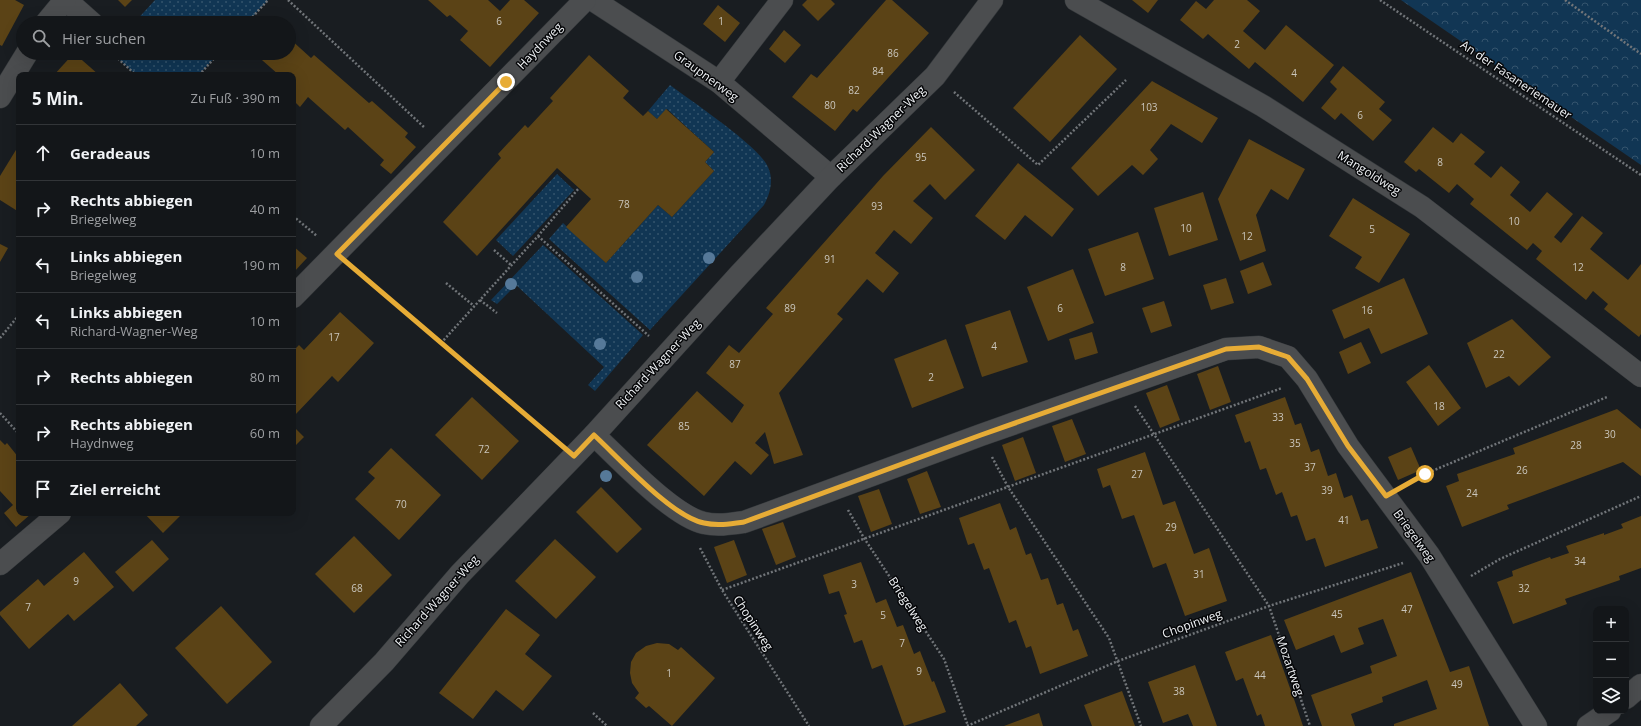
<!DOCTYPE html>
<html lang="de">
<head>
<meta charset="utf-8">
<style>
  body { margin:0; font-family:"Open Sans",sans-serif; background:#202326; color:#f1f3f6 }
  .controls { position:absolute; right:12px; bottom:12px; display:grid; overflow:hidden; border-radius:8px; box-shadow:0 4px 16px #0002 }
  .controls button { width:36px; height:36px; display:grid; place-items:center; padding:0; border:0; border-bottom:1px solid #323538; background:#131619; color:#f1f3f6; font:20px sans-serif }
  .stop { position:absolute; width:12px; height:12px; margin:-9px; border:3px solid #e7ac36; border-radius:50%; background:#fff }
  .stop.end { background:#e7ac36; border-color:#fff; box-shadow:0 1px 4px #0008 }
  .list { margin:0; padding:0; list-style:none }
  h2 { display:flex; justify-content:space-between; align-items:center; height:52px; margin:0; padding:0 16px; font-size:17px }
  h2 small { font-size:13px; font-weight:400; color:#9d9fa2 }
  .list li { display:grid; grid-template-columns:26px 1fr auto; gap:12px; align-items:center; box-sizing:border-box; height:56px; padding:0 16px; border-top:1px solid #323538 }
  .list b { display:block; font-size:15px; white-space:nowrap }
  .list p { margin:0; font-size:13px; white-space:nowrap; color:#9d9fa2 }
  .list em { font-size:13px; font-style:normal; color:#9d9fa2 }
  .icon { flex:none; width:22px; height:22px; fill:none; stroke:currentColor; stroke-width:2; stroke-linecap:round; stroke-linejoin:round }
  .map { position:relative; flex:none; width:1641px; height:726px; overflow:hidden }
  .search { position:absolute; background:#131619; box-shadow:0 4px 16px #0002; left:16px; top:16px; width:280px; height:44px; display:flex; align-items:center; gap:10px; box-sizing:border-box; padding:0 14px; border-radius:22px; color:#9d9fa2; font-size:15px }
  .panel { position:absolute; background:#131619; box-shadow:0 4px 16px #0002; left:16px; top:72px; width:280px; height:444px; border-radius:8px }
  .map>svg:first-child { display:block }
</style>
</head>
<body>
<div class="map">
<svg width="1641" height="726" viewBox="0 0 1641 726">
  <defs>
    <pattern id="green-dots" width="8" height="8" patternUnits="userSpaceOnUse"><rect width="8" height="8" fill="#113654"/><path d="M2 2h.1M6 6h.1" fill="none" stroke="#34546d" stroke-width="1.8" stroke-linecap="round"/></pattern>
    <pattern id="forest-crowns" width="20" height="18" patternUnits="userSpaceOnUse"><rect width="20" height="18" fill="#113654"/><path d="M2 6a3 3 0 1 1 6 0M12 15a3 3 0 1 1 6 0" fill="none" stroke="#34546d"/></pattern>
  </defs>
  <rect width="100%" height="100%" fill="#191d21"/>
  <g fill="url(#green-dots)">
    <polygon points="155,0 268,0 247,23 134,23"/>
    <polygon points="112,53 219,53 199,75 136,75"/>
    <path d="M670,85C691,101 759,146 768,167C774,180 770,194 764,205L650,330L549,239L563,223L606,263L658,205L672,217L714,171L705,162L714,152L667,109L657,119L648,111Z"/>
    <polygon points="557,174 574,190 513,256 496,240"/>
    <polygon points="543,245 643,335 595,391 588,385 604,367 516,285 497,304 491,300"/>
  </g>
  <polygon fill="url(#forest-crowns)" points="1401,0 1641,0 1641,165"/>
  <g fill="#5b4316">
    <polygon points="0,0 15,0 24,5 2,46 0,45"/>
    <polygon points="118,0 132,0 125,7"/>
    <polygon points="428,0 488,0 500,11 510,0 524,0 539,13 490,67 460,40 468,31 450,15 447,17"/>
    <polygon points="807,0 831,0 835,4 818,21 802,5"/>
    <polygon points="886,0 892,0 929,33 857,112 853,109 835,131 792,97 811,74 817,78"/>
    <polygon points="1132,0 1158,0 1148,13"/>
    <polygon points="1214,0 1247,0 1260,11 1243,31 1265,50 1286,25 1334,65 1303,102 1255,62 1249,69 1208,34 1203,39 1180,20 1196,1 1206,9"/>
    <polygon points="718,5 740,23 725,42 703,24"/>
    <polygon points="784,30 801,45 785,63 769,49"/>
    <polygon points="1080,35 1117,69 1050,142 1013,108"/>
    <polygon points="289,38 311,58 314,55 369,103 372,101 408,133 405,137 416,147 391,174 380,165 384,160 348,127 345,130 308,97 300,107 293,100 293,75 279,75 254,53 289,53"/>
    <polygon points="74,53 99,75 54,75"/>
    <polygon points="589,55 629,91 623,98 643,116 648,111 657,119 666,109 714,152 705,162 714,171 672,217 658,205 606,263 566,227 591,199 557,168 477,256 443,222 501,158 498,154 525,125 528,128 553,101 550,98"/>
    <polygon points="1343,66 1385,102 1379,109 1392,120 1373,141 1341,113 1335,120 1321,108 1337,89 1330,82"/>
    <polygon points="1152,81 1218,118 1202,143 1171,124 1150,150 1158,159 1143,175 1132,165 1098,196 1071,168"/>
    <polygon points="931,127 975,170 945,200 930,184 913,201 933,218 911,244 894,230 875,253 899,273 883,293 867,279 837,314 843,319 779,393 803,455 774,464 765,432 755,443 769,455 751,475 735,461 704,496 647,445 697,391 732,423 744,405 706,373 729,345 739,353 773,314 766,308 883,176"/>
    <polygon points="1433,127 1453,143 1461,133 1485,152 1474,164 1491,178 1501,166 1520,182 1510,195 1530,212 1547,192 1573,214 1554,237 1561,243 1582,216 1603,233 1590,249 1628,280 1641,264 1641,334 1639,337 1604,309 1608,304 1593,291 1586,300 1536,259 1542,251 1533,243 1527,250 1470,204 1474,199 1457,184 1449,193 1419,169 1416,172 1404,162"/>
    <polygon points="1249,139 1305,169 1288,200 1271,189 1256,215 1266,251 1240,261 1218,199"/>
    <polygon points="19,145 19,212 0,200 0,176"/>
    <polygon points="1018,163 1074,209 1052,237 1025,215 1005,240 975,216"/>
    <polygon points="1203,192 1218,240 1169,256 1154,208"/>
    <polygon points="1353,198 1410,234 1379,283 1355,268 1362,257 1329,236"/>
    <polygon points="1138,232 1154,279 1105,296 1088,249"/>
    <polygon points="0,244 8,248 0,262"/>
    <polygon points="293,246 307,258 293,273"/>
    <polygon points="1263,262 1272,285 1248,294 1240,271"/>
    <polygon points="1073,269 1094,323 1048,341 1027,287"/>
    <polygon points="1226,278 1234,303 1211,310 1203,285"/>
    <polygon points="1404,278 1428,334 1381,354 1369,328 1344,339 1332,310"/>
    <polygon points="1164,301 1172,326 1151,333 1142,308"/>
    <polygon points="1010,310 1028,362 982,377 965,325"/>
    <polygon points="340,312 374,343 338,382 332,376 295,415 293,413 293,351 299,345 304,350"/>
    <polygon points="1512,319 1551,357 1519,386 1509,376 1486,388 1467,343"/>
    <polygon points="1092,332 1098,353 1075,360 1069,339"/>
    <polygon points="946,339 964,388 912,408 894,359"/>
    <polygon points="1361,342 1371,363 1348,374 1339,352"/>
    <polygon points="1429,365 1461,408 1438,426 1406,382"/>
    <polygon points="1218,366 1231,402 1210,410 1197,374"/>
    <polygon points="1167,385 1180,420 1160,428 1146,393"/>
    <polygon points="472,397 519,441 482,480 435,435"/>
    <polygon points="1285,397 1295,425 1301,423 1311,452 1319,449 1328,476 1336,473 1344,498 1352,495 1361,521 1368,519 1378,548 1325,567 1315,538 1306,541 1297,515 1291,517 1282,492 1276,495 1266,468 1260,470 1250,441 1245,443 1235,415"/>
    <polygon points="1617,409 1641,429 1641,476 1623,462 1507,505 1509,509 1462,527 1446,486 1459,481 1457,474 1515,454 1513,448"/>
    <polygon points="1072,419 1086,454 1065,462 1052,426"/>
    <polygon points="293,426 304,437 293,448"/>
    <polygon points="1023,437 1036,473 1015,481 1002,445"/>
    <polygon points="0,440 5,445 7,443 19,458 19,513 32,513 16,527 4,513 13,505 0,491"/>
    <polygon points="1411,447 1421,470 1398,480 1388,457"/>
    <polygon points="391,448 441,495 399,540 355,499 375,478 368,472"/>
    <polygon points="1145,452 1163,505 1175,501 1194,554 1209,548 1227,601 1185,616 1166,563 1153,568 1134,515 1122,519 1110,485 1103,488 1097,469"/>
    <polygon points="927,471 941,507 920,514 907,479"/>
    <polygon points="601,487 642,529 617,553 576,512"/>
    <polygon points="879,489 892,524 871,532 858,496"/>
    <polygon points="1000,503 1010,530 1016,527 1026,555 1031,553 1041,580 1048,578 1057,605 1063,603 1073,631 1078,629 1088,656 1040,674 1031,646 1026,648 1016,620 1009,623 989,568 984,570 974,543 968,545 959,518"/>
    <polygon points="144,513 183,513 163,533"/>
    <polygon points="1641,516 1641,568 1619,576 1620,580 1565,599 1567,604 1513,624 1497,582 1513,576 1512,571 1550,557 1551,559 1569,553 1566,546 1604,533 1604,535 1623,528 1621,524"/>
    <polygon points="783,522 796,557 776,565 762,529"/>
    <polygon points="354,536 392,575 354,613 315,574"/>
    <polygon points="555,539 596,577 556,619 515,581"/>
    <polygon points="152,540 169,559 133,592 115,572"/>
    <polygon points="734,540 747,575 727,583 714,547"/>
    <polygon points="84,552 114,587 74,621 68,614 29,649 0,615 0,612 38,579 44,586"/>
    <polygon points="861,562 876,603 886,599 897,627 903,625 914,654 920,651 932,682 934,681 946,712 904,726 882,665 872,669 862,640 854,643 844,615 847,614 839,591 829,594 823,575"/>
    <polygon points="1411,572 1450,672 1469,666 1489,726 1394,726 1394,724 1437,709 1427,680 1382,697 1383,702 1351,714 1355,726 1322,726 1311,695 1372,673 1370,666 1397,656 1383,619 1358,628 1364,644 1341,653 1334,635 1296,650 1284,620"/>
    <polygon points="221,606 272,662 227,704 175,648"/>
    <polygon points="506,609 540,635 525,654 552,676 523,711 496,690 473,719 439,693"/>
    <polygon points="1271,635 1295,702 1303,726 1265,726 1261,714 1257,716 1243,678 1236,681 1225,652"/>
    <polygon points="657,643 669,644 678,650 681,647 715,678 672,726 649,706 646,708 635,698 639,693 632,683 630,673 631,662 636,653 646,646"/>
    <polygon points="1195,665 1217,726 1193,726 1188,714 1163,723 1148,682"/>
    <polygon points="120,683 148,715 136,726 72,726"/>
    <polygon points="1122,691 1135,726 1092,726 1084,705"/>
    <polygon points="1039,713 1043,726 1004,726"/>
  </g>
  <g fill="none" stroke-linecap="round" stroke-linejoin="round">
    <g stroke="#33373a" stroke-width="23">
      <g id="minor">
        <polyline points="66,0 92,23"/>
        <polyline points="593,0 719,82 831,177"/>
        <polyline points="1076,0 1263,106 1422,207 1641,376"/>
        <polyline points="46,23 65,0"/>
        <polyline points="719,82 782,0"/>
        <polyline points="0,97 27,53"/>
        <polyline points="293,297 585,0"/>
        <path d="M594,435C619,458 672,516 704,523C717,526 730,524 744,522L981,435L1226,349L1259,347L1288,357L1307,379L1348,446L1429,555L1536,726"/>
        <polyline points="0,564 60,513"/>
        <polyline points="1626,698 1641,685"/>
        <polyline points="321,726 384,662 460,574 594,435 740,274 831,177 935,76 992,0"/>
        <polyline points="1588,726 1610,711"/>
      </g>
    </g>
    <g stroke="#717579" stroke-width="2.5" stroke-dasharray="2 2" stroke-linecap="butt">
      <polyline points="288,0 425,128"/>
      <polyline points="1380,0 1641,175"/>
      <polyline points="1565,0 1641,54"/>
      <polyline points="247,23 268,0"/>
      <polyline points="112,53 136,75"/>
      <polyline points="199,75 219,53"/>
      <polyline points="954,92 1038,165 1126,80"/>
      <polyline points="293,216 317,236"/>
      <polyline points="538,236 649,336"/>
      <polyline points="494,250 511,265"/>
      <polyline points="355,270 556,440"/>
      <polyline points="446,283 474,306"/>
      <polyline points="480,300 497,313"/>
      <polyline points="0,338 19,315"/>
      <polyline points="441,343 538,236 579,188"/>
      <polyline points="1135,406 1269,606 1310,726"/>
      <polyline points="0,413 19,434"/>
      <polyline points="992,457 1008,487 1109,638 1141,726"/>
      <polyline points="1407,484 1425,474 1607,397"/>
      <polyline points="848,510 864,538 944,659 968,726"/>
      <polyline points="700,548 722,590 809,726"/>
      <polyline points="1471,576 1500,559 1641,496"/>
      <polyline points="722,590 1282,388"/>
      <polyline points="593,713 607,726"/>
      <polyline points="967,726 1118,661 1269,606 1403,563"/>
    </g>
    <use href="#minor" stroke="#4b4d4f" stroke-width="22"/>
  </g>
  <g fill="#567999">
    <circle cx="709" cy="258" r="6"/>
    <circle cx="637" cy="277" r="6"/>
    <circle cx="511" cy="284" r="6"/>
    <circle cx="600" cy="344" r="6"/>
    <circle cx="606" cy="476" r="6"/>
  </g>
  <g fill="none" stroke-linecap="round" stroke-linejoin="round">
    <path stroke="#e7ac36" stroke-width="5" d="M506,82L337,254L574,456L594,435C619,458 672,517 704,523C717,526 730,524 744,522L981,435L1226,349L1259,347L1288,357L1307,379L1348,446L1386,496L1425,474"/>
  </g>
  <g text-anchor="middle" stroke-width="3" stroke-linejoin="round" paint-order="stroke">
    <g font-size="10" fill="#cac6bd">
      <text x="499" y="25">6</text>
      <text x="721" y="25">1</text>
      <text x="1237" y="48">2</text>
      <text x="893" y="57">86</text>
      <text x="878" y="75">84</text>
      <text x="1294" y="77">4</text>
      <text x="854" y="94">82</text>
      <text x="830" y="109">80</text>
      <text x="1149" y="111">103</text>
      <text x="1360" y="119">6</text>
      <text x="921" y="161">95</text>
      <text x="1440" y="166">8</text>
      <text x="624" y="208">78</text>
      <text x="877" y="210">93</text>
      <text x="1514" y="225">10</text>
      <text x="1186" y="232">10</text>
      <text x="1372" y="233">5</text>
      <text x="1247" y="240">12</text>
      <text x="830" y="263">91</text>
      <text x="1123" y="271">8</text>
      <text x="1578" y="271">12</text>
      <text x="790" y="312">89</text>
      <text x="1060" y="312">6</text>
      <text x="1367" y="314">16</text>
      <text x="334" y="341">17</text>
      <text x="994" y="350">4</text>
      <text x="1499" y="358">22</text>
      <text x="735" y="368">87</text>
      <text x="931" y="381">2</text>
      <text x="1439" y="410">18</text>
      <text x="1278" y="421">33</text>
      <text x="684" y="430">85</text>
      <text x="1610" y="438">30</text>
      <text x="1295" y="447">35</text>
      <text x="1576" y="449">28</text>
      <text x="484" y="453">72</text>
      <text x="1310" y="471">37</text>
      <text x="1522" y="474">26</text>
      <text x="1137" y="478">27</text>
      <text x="1327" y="494">39</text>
      <text x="1472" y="497">24</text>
      <text x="401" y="508">70</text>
      <text x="1344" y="524">41</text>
      <text x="1171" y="531">29</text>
      <text x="1580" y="565">34</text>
      <text x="1199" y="578">31</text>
      <text x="76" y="585">9</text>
      <text x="854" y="588">3</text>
      <text x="357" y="592">68</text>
      <text x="1524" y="592">32</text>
      <text x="28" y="611">7</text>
      <text x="1407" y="613">47</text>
      <text x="1337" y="618">45</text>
      <text x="883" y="619">5</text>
      <text x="902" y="647">7</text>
      <text x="919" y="675">9</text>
      <text x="669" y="677">1</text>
      <text x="1260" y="679">44</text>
      <text x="1457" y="688">49</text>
      <text x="1179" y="695">38</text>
    </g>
    <g font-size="12" fill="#eff2f5" stroke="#060709">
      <text transform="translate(540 46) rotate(-46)" y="4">Haydnweg</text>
      <text transform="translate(706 76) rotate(36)" y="4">Graupnerweg</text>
      <text transform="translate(1516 80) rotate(34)" y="4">An der Fasaneriemauer</text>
      <text transform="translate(881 129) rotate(-44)" y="4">Richard-Wagner-Weg</text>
      <text transform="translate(1369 173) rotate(32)" y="4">Mangoldweg</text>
      <text transform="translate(658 364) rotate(-47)" y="4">Richard-Wagner-Weg</text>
      <text transform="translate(1414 536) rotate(54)" y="4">Briegelweg</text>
      <text transform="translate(437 601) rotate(-48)" y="4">Richard-Wagner-Weg</text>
      <text transform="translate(908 604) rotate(57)" y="4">Briegelweg</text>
      <text transform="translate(753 623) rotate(57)" y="4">Chopinweg</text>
      <text transform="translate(1192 624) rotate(-20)" y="4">Chopinweg</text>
      <text transform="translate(1290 666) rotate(71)" y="4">Mozartweg</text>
    </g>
  </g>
</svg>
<div class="controls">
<button>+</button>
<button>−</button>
<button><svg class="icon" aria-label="layers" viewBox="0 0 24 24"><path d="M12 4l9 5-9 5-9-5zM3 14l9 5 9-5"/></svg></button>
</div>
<div class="stop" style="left:1425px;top:474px"></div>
<div class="stop end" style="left:506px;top:82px"></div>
<div class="search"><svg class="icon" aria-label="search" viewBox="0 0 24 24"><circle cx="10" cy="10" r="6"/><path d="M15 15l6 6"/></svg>Hier suchen</div>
<section class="panel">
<h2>5 Min.<small>Zu Fuß · 390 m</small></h2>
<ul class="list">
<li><svg class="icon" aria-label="ahead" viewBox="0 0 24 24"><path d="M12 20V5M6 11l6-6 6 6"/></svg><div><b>Geradeaus</b></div><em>10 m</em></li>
<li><svg class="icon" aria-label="right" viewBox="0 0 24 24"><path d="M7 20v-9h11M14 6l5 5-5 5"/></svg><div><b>Rechts abbiegen</b><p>Briegelweg</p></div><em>40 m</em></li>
<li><svg class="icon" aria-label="left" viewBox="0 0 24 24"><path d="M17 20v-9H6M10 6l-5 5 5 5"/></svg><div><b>Links abbiegen</b><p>Briegelweg</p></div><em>190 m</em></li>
<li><svg class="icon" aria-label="left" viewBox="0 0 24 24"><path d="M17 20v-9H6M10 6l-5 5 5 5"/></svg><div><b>Links abbiegen</b><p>Richard-Wagner-Weg</p></div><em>10 m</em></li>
<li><svg class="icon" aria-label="right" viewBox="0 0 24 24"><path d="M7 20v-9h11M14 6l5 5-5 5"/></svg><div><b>Rechts abbiegen</b></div><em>80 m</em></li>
<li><svg class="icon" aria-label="right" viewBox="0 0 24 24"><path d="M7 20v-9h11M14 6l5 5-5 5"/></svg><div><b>Rechts abbiegen</b><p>Haydnweg</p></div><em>60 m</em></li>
<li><svg class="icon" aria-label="arrive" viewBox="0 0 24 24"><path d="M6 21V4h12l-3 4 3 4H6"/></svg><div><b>Ziel erreicht</b></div></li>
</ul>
</section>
</div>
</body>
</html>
